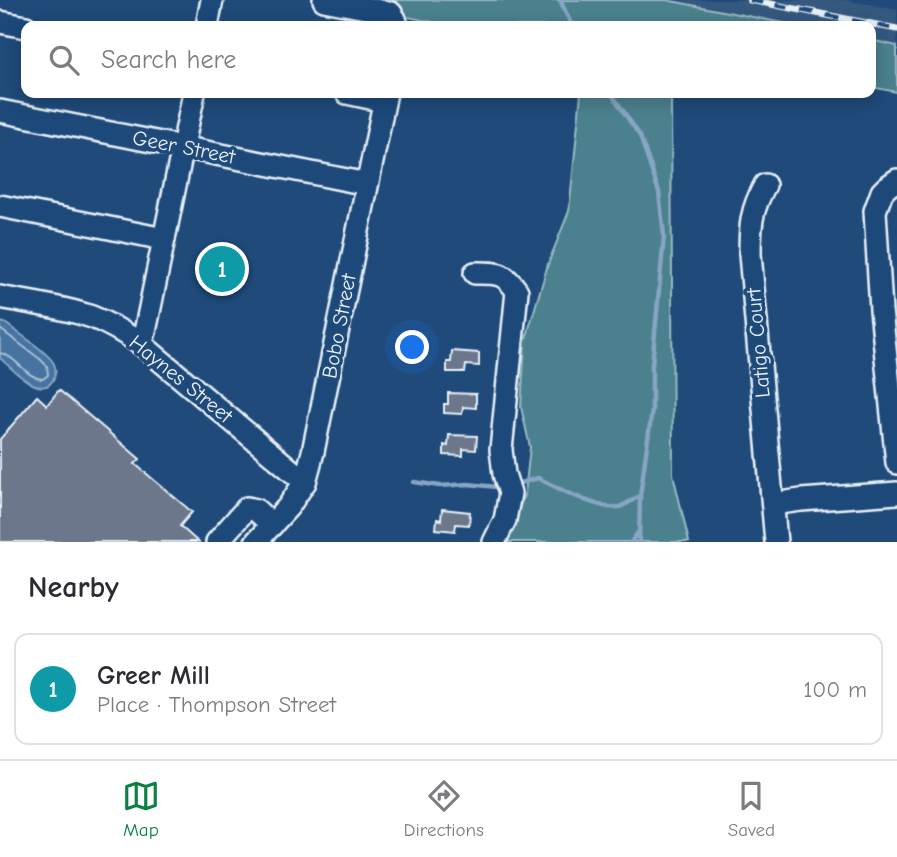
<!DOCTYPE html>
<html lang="en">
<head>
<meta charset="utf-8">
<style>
  body { margin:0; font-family:"Comic Neue",sans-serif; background:#f7f7f7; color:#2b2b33 }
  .you { position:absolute; left:413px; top:348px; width:24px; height:24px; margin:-18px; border:5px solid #fff; border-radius:50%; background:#1a73e8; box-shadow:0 0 0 10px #1a73e833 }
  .badge { display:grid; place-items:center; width:46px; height:46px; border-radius:50%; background:#0b8043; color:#fff; font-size:23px; font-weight:700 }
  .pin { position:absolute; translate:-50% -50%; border:4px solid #fff; box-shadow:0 2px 7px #0006 }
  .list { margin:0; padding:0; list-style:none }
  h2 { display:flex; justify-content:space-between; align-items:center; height:91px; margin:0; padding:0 28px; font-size:30px }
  h2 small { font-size:23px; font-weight:400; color:#7c7c81 }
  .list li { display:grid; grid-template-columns:46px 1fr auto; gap:21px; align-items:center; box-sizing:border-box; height:112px; margin:0 14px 14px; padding:0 14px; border:2px solid #e1e1e2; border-radius:14px }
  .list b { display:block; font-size:26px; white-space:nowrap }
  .list p { margin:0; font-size:23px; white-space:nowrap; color:#7c7c81 }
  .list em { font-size:23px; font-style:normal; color:#7c7c81 }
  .icon { flex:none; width:38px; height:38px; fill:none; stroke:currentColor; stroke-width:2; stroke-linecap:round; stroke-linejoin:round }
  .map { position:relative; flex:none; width:897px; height:542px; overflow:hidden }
  .search { position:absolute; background:#fff; box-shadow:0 4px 18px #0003; left:21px; right:21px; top:21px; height:77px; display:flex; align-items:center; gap:18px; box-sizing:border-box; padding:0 24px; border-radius:14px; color:#7c7c81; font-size:26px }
  .sheet { height:217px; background:#fff }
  nav { display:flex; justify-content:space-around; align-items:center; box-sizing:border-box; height:98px; border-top:2px solid #e1e1e2; background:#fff; font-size:19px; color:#7c7c81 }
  nav a { display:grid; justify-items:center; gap:4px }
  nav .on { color:#0b8043 }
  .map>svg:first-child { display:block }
</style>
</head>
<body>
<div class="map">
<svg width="897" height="542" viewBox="0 0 897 542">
  <rect width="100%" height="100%" fill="#1f4a7a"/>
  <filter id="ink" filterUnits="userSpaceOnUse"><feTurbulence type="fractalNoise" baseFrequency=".0143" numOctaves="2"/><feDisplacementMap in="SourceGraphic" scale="14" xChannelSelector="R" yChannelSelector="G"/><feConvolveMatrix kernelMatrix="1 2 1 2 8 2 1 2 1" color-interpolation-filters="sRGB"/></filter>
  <g filter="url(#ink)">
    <polygon fill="#36587f" points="666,0 845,0 897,9 897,46 871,40 871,26 799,26"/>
    <g fill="#4c818e" stroke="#9ab9c3" stroke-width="2">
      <polygon points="325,0 666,0 799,26 452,26"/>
      <polygon points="871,40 897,46 897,92 871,87"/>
      <polygon points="581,93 671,93 673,474 689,542 507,542 525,493 530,447 521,407 525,342 548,264 569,211"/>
    </g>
    <path fill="#4673a1" stroke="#87a5c4" stroke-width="2" d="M0,322L5,323C19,334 43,348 53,362C56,367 56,373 54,378C43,403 10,367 0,358Z"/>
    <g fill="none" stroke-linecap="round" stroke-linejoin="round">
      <path stroke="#a7bfd5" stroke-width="2" d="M0,329L40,359L47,366L48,375L43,379C25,378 17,356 0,353"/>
      <g stroke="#87a5c4" stroke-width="4.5">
        <polyline points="560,0 572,26"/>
        <polyline points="611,93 640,136 659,192 664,236 652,365 652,410 640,496 639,542"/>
        <polyline points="414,482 440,486 468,484 497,487"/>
        <path d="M520,483L538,478C555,487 600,511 619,507C626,505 633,499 640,496"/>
        <polyline points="631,542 639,531"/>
      </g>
    </g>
    <g fill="#6d778c" stroke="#e8f1f8" stroke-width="2">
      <polygon points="452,351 479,353 479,366 466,365 465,372 447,372 447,362 451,362"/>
      <polygon points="59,390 140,459 135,464 192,512 180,526 198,542 0,542 0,439 37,396 47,405"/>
      <polygon points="448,393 476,394 476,408 463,407 462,414 444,413 444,404 448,404"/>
      <polygon points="449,435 477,436 476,450 463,449 463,456 444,455 444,445 448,446"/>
      <polygon points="442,509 470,512 469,525 456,524 455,531 436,529 437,519 441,520"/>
    </g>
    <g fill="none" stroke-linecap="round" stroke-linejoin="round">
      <g stroke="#e8f1f8" stroke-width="26">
        <g id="minor">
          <polyline points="324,0 391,13 395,19 397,26"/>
          <polyline points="0,22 26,27"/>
          <polyline points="207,26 212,0"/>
          <polyline points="347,93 384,101"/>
          <polyline points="0,111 367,184"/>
          <polyline points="897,180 887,187 882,192 875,211 881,310 897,463"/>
          <path d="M765,185C751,210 750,226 750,254L776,542"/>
          <polyline points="0,206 164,239"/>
          <path d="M475,273C497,273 504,272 517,291L501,450L504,474L510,493L505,520L494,542"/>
          <path d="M0,297C30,303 63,307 92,317C110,324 125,333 141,344L305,482"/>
          <polyline points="141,344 145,332 194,93"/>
          <polyline points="773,504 801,500 897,493"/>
          <polyline points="217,542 247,508 256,510 272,525"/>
          <polyline points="256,542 288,507 305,482 313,452 386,93"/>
        </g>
      </g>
      <use href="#minor" stroke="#1f4a7a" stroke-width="21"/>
      <g stroke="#e8f1f8" stroke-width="7">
        <polyline id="rail" points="750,0 897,29"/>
      </g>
      <use href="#rail" stroke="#1f4a7a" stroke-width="4.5" stroke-dasharray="13" stroke-linecap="butt"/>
    </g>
  </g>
  <g text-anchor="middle" stroke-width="7" stroke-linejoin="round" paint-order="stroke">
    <g font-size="21" fill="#e8f1f8" stroke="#1f4a7a">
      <text transform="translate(184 147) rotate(11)" y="7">Geer Street</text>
      <text transform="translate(339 326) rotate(-79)" y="7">Bobo Street</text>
      <text transform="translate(758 343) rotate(-95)" y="7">Latigo Court</text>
      <text transform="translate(181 379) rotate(39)" y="7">Haynes Street</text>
    </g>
  </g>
</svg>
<div class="you"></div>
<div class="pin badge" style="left:222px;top:269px;background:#0f9aa8">1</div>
<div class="search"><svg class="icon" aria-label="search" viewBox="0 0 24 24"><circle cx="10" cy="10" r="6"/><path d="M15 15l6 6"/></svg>Search here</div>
</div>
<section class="sheet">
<h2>Nearby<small></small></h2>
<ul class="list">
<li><span class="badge" style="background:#0f9aa8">1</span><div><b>Greer Mill</b><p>Place · Thompson Street</p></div><em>100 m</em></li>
</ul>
</section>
<nav>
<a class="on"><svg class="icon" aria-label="map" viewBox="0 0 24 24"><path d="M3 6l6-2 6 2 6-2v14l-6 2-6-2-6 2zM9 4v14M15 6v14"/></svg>Map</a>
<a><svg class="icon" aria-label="directions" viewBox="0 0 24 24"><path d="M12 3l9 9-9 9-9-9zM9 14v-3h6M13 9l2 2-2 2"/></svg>Directions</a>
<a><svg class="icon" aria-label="saved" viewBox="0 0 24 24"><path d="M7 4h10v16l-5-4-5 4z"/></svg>Saved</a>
</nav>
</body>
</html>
